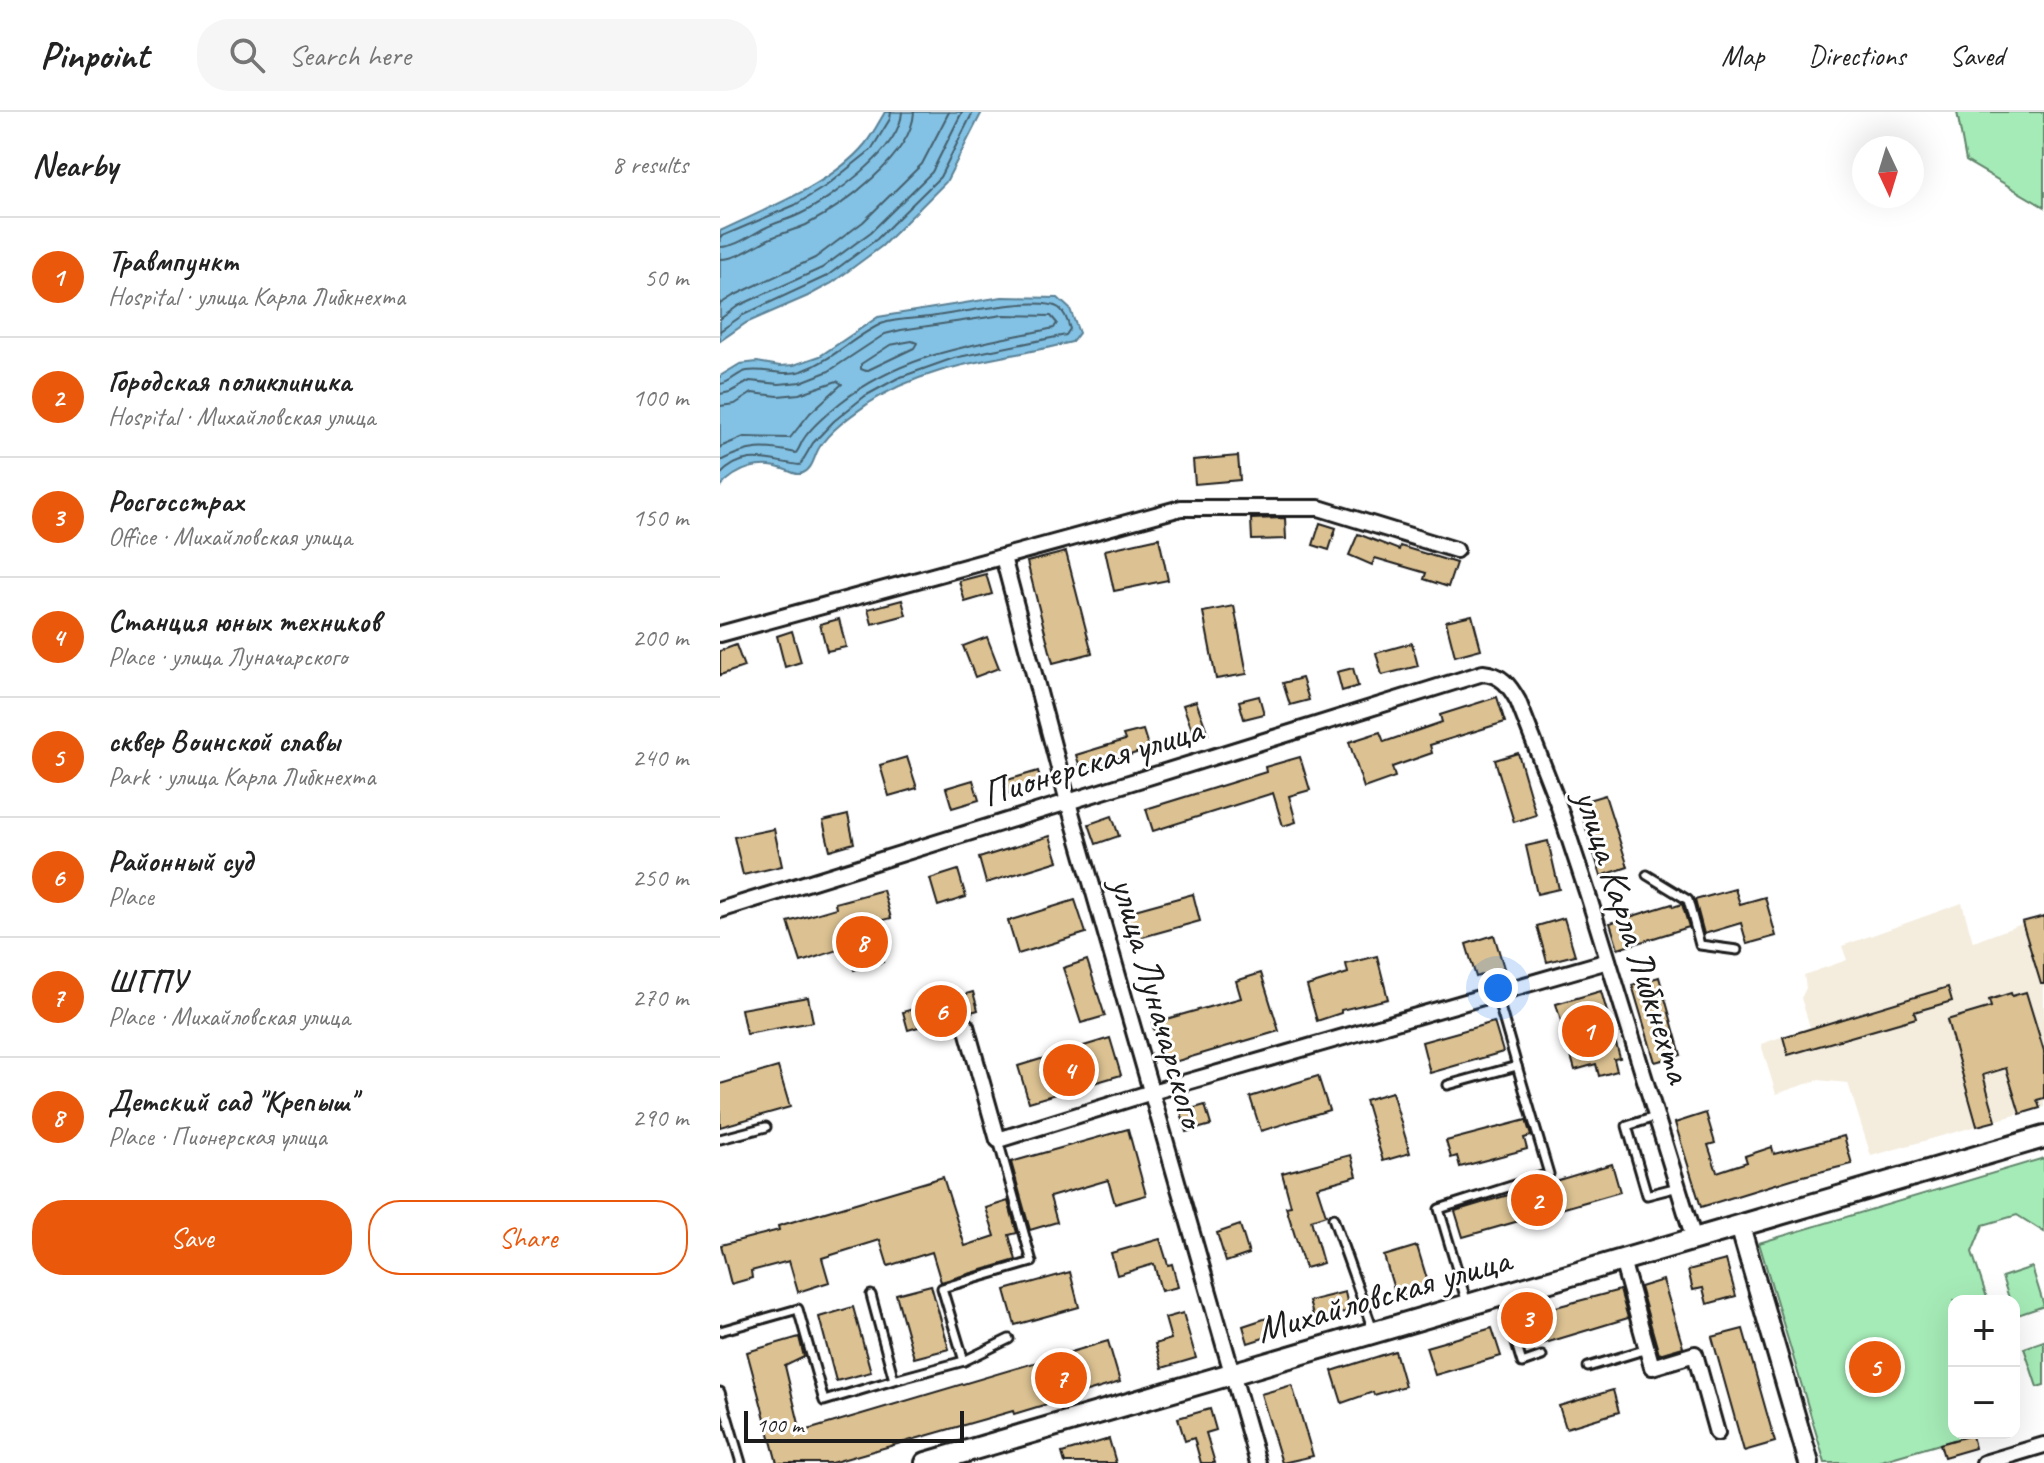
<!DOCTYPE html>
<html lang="en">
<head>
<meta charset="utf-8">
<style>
  body { margin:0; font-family:Caveat,sans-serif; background:#f6f6f6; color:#222 }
  .controls { position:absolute; right:24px; bottom:24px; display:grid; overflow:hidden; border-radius:16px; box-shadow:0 8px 32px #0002 }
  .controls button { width:72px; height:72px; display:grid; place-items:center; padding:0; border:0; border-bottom:2px solid #e0e0e0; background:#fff; color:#222; font:40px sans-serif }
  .compass { position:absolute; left:1132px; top:24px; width:72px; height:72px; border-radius:50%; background:#fff; box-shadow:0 8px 32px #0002; rotate:176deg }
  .scale { position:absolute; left:24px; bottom:20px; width:220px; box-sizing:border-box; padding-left:8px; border:4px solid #1c1c1c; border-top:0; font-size:22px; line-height:28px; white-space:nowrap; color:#1c1c1c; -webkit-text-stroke:6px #fff; paint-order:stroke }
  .you { position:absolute; left:778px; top:876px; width:28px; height:28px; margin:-20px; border:6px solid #fff; border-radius:50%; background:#1a73e8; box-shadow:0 0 0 12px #1a73e833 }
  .badge { display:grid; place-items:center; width:52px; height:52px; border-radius:50%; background:#ea580c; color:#fff; font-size:26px; font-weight:700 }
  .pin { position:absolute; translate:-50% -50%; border:4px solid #fff; box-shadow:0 2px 8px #0006 }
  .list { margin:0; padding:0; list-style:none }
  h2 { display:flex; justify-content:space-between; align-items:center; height:104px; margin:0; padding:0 32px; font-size:34px }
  h2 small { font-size:26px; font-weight:400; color:#767676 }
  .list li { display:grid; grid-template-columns:52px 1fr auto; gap:24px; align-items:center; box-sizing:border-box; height:120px; padding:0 32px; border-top:2px solid #e0e0e0 }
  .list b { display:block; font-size:30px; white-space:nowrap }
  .list p { margin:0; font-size:26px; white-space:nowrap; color:#767676 }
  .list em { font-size:26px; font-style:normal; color:#767676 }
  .actions { display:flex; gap:16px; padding:24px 32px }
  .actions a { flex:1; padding:18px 0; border:2px solid #ea580c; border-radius:32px; text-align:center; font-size:28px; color:#ea580c }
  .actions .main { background:#ea580c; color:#fff }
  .icon { flex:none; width:44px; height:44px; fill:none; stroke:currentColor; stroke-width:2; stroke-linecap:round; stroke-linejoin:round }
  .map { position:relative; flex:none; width:1324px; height:1351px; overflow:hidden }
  header { display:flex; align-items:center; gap:48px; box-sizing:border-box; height:112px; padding:0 40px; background:#fff; border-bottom:2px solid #e0e0e0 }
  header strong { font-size:38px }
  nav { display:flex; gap:44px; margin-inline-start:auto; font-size:28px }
  .search { width:560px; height:72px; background:#f6f6f6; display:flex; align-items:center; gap:20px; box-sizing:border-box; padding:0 28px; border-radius:32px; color:#767676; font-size:30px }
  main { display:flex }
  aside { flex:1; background:#fff }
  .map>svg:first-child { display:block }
</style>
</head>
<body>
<header>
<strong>Pinpoint</strong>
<div class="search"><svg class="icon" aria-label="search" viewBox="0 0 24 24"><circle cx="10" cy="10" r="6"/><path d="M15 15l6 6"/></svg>Search here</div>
<nav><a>Map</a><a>Directions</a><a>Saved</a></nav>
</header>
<main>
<aside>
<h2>Nearby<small>8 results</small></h2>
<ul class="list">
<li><span class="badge">1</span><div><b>Травмпункт</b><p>Hospital · улица Карла Либкнехта</p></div><em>50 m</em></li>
<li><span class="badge">2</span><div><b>Городская поликлиника</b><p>Hospital · Михайловская улица</p></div><em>100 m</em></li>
<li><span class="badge">3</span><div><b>Росгосстрах</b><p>Office · Михайловская улица</p></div><em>150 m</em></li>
<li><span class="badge">4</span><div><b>Станция юных техников</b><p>Place · улица Луначарского</p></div><em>200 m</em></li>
<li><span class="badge">5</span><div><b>сквер Воинской славы</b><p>Park · улица Карла Либкнехта</p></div><em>240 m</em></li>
<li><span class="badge">6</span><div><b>Районный суд</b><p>Place</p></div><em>250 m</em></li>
<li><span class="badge">7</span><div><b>ШГПУ</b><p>Place · Михайловская улица</p></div><em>270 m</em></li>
<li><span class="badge">8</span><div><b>Детский сад &quot;Крепыш&quot;</b><p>Place · Пионерская улица</p></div><em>290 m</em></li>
</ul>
<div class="actions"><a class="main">Save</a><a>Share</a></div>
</aside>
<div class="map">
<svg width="1324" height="1351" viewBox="0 0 1324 1351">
  <rect width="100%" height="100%" fill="#fff"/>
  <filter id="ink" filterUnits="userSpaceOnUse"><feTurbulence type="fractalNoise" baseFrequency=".0125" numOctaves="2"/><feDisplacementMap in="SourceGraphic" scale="16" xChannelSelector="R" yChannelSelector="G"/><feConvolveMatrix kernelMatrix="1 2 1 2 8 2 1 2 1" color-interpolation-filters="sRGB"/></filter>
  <g filter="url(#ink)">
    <polygon fill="#f4edde" points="1242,791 1253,830 1324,804 1324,995 1151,1044 1128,971 1098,968 1056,982 1041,932 1090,915 1081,886 1086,876 1084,863 1127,848 1122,834"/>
    <g fill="#a5ebb7" stroke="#60846a" stroke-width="2">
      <polygon points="1237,0 1324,0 1324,95 1246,49"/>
      <polygon points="1324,1046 1324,1120 1297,1103 1263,1113 1252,1140 1268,1189 1234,1189 1234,1321 1258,1321 1154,1351 1105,1351 1039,1131"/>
      <polygon points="1312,1155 1324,1194 1295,1204 1294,1189 1290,1189 1282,1165"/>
      <polygon points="1324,1229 1324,1273 1317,1275 1304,1236"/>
    </g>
    <g fill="#83c2e4" stroke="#5a8094" stroke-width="2">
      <path d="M165,0H262L226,70L162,134L112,171L88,184L26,211L0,229V119C47,96 111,73 145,32C153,22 159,10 165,0Z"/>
      <path d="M282,185L338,186L350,197L359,221L352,230C284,248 210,250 149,291C132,303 110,318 99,336C94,344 93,357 83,361C77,364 72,360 66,358C41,348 18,356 0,375V264L20,252L37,250L60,254L74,253L100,244L158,205Z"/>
    </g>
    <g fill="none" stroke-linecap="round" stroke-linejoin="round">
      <g stroke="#455e6c" stroke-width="2">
        <polyline points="0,125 75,93 106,74 151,38 170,7 171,0"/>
        <path d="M0,135C16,135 31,123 45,116C56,110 68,108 80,102C111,87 180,38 182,0"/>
        <path d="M0,147C19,147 34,134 51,126C62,121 75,118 86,113C121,95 192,44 194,0"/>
        <polyline points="0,192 13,184 95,146 143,110 202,52 229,0"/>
        <polyline points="0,207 18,194 102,156 151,120 212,60 242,0"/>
        <polyline points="0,219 23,203 107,164 157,127 220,65 253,0"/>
        <polygon points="192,229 197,231 194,236 146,259 141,257 141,252 170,233"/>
        <path d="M0,272C11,271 16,261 27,259C46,256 63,265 82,259C113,248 133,225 161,212C177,206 194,207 210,205C234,202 320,183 339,196C345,200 348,210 350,217L346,223L234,246L178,266L145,284L114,309L93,331L80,353C50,350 26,336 0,363"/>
        <path d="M0,282L10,280L30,269L59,272L81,270L109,259L165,222L181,218L283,203L331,204L337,211L334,216C256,233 185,240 120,291C108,301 94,312 85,325C81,330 80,336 76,341C45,334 29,334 0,349"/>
        <polyline points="0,294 15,292 32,281 58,284 79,282 117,269 122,272 90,301 70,326 24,325 0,335"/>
      </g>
    </g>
    <g fill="#dcc292" stroke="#1c1c1c" stroke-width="2">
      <polygon points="518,344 520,368 475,372 473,348"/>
      <polygon points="565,406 566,427 532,428 531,407"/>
      <polygon points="600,411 616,416 609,438 593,433"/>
      <polygon points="638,422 679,438 680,434 736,451 728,475 704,467 706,461 655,446 652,453 629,443"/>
      <polygon points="439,426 448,468 394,479 385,438"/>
      <polygon points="346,440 372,541 333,551 307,450"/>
      <polygon points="266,462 272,482 245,490 239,469"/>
      <polygon points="182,488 186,503 152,512 148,497"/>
      <polygon points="514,494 527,562 496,567 483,500"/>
      <polygon points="752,503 761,537 735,544 726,509"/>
      <polygon points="119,507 126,535 107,539 100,512"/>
      <polygon points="72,519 81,550 65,555 57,524"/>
      <polygon points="267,525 279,556 255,565 243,534"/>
      <polygon points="692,531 698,554 662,563 656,541"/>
      <polygon points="16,533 24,555 0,563 0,539"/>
      <polygon points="633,556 638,574 622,579 617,560"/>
      <polygon points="582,566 589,588 570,593 563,571"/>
      <polygon points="539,584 544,602 524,607 519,589"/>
      <polygon points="777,585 785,610 710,633 712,641 672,655 675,665 644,676 629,630 660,620 664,630 722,610 720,603"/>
      <polygon points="476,589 488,622 475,626 463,593"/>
      <polygon points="423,618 429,637 361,658 356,643 405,628 403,623"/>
      <polygon points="798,641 816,703 794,710 775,648"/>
      <polygon points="187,645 197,676 169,684 160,653"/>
      <polygon points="580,645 590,678 569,684 576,710 563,714 553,681 433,719 426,697 546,660 545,655"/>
      <polygon points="318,659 322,673 288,682 284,669"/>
      <polygon points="253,668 259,688 232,696 226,676"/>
      <polygon points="885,683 908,755 881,764 858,691"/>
      <polygon points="128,703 134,731 110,738 103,709"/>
      <polygon points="392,704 399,724 376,732 369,712"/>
      <polygon points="54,717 62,754 23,763 14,725"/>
      <polygon points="330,724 338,749 266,771 259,746"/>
      <polygon points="828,729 839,777 817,782 806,734"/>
      <polygon points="238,758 246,785 218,794 210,767"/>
      <polygon points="1015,777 1020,792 1045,785 1056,824 1027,832 1021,811 984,822 975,788"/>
      <polygon points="163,778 171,806 152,811 163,850 134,858 127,835 81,850 68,810 116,796 115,791"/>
      <polygon points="473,782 480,809 408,829 400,802"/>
      <polygon points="355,788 366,821 298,842 288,809"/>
      <polygon points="952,792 953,795 962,792 969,815 898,837 890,811"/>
      <polygon points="1324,804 1324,872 1321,872 1302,810"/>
      <polygon points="844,806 855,843 827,850 817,814"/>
      <polygon points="774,823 784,856 756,865 746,832"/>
      <polygon points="657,844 668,887 621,898 621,901 597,909 587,874 628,861 626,852"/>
      <polygon points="367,848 385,904 361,911 343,856"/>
      <polygon points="541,861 559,919 444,953 432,911 521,886 516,869"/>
      <polygon points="939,865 961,943 935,950 912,873"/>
      <polygon points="1228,875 1232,889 1194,900 1196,906 1068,943 1063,925"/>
      <polygon points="881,879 900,946 894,947 897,959 879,964 876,952 855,958 836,892"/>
      <polygon points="253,880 258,898 188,918 183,900"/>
      <polygon points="1306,880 1324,939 1324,986 1317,988 1320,996 1300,1002 1286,956 1263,963 1276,1009 1257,1014 1227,908 1271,895 1269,888 1291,881 1292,884"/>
      <polygon points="88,885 93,910 26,922 21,897"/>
      <polygon points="774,910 783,940 710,961 702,930"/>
      <polygon points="390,926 401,963 309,990 298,954"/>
      <polygon points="58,955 70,995 0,1015 0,972"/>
      <polygon points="598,964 609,998 541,1019 530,985"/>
      <polygon points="672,980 690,1041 663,1049 645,988"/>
      <polygon points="485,993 491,1013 466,1020 461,1000"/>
      <polygon points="986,1001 995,1031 988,1033 997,1060 1027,1050 1025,1044 1052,1035 1054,1042 1124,1024 1132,1052 1075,1066 981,1095 955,1011"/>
      <polygon points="806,1008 811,1024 804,1026 807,1037 740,1055 737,1044 731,1046 726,1029"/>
      <polygon points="408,1017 426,1083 395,1092 388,1068 330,1085 337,1110 310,1118 291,1050"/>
      <polygon points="631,1043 637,1064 597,1075 606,1103 591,1108 603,1151 585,1156 566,1095 571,1094 562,1061"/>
      <polygon points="892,1052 900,1080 743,1125 735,1099"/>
      <polygon points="223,1065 245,1134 275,1124 266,1096 288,1089 297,1121 289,1123 296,1148 221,1170 212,1140 168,1154 160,1128 102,1146 109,1170 78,1180 69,1149 31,1159 32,1166 11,1172 1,1133 59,1118 58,1114"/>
      <polygon points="520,1113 529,1142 506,1150 497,1121"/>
      <polygon points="440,1127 448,1153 452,1152 458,1175 441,1179 434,1152 397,1163 391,1141"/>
      <polygon points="697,1134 710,1177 677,1187 664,1144"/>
      <polygon points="1006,1148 1016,1184 987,1192 983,1176 973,1178 968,1158"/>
      <polygon points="350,1160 359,1195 295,1213 285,1178"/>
      <polygon points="943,1168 963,1235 939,1242 920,1175"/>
      <polygon points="211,1173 229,1237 194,1246 176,1182"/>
      <polygon points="900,1178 908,1206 812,1235 802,1204"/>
      <polygon points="625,1180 629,1199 594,1207 589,1189"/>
      <polygon points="133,1195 151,1260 116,1269 99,1205"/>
      <polygon points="463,1201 476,1246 442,1256 435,1232 451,1227 445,1206"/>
      <polygon points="550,1205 556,1222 528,1231 523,1214"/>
      <polygon points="772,1216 781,1244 715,1263 706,1235"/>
      <polygon points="1023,1217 1055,1330 1024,1339 992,1225"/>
      <polygon points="79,1225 84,1245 65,1254 81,1320 388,1229 400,1270 294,1302 293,1299 111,1351 57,1351 27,1240"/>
      <polygon points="675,1239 685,1274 654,1283 653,1280 622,1291 612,1259"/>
      <polygon points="572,1273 593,1344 562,1351 541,1282"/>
      <polygon points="893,1278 899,1300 846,1316 839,1294"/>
      <polygon points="490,1297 496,1318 486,1321 495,1351 481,1351 474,1326 465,1329 458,1306"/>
      <polygon points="1252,1323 1255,1336 1224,1345 1220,1332"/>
      <polygon points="389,1327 396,1351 345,1351 342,1341"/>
    </g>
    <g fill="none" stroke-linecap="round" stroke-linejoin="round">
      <g stroke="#1c1c1c" stroke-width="13">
        <g id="service">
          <polyline points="927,763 968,788 980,833 1017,838"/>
          <polyline points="728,973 797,954 776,881"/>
          <polyline points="935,1005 907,1014 927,1083 958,1075"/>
          <polyline points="0,1027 46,1015"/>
          <polyline points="613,1106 653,1218"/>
          <polyline points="782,1185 802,1251 822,1244"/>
          <polyline points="747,1191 719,1097 829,1062 797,954"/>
          <polyline points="0,1219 78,1197 104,1289 174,1268 151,1183"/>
          <polyline points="244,1249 222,1176 312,1150 278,1028"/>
          <polyline points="868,1255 927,1237"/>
          <polyline points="174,1268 244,1249 289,1227"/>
          <polyline points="0,1280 21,1351"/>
        </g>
      </g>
      <g stroke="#1c1c1c" stroke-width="20">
        <g id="minor">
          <polyline points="283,445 348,690 538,1351"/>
          <polyline points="0,522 461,396 599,396 736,438"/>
          <path d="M0,798L763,561C782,563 789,573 798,589L837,689L868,783L974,1127"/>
          <polyline points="246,914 278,1028 432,980 888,849"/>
          <polyline points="902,1148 932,1255 975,1242 997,1321"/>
          <polyline points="1264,1351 1324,1333"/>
        </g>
      </g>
      <g stroke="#1c1c1c" stroke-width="24">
        <polyline id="tertiary" points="1020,1114 1089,1351"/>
      </g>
      <g stroke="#1c1c1c" stroke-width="26">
        <polyline id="secondary" points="206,1351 1324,1025"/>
      </g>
      <use href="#service" stroke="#fff" stroke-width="7"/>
      <use href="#minor" stroke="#fff" stroke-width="14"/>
      <use href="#tertiary" stroke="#fff" stroke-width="18"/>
      <use href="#secondary" stroke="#fff" stroke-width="20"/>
    </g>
  </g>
  <g text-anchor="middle" stroke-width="6" stroke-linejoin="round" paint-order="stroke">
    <g font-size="38" fill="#1c1c1c" stroke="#fff">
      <text transform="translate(372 649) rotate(-17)" y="13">Пионерская улица</text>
      <text transform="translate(914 824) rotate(72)" y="13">улица Карла Либкнехта</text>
      <text transform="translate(439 890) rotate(74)" y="13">улица Луначарского</text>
      <text transform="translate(663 1182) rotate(-16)" y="13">Михайловская улица</text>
    </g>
  </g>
</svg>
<div class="controls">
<button>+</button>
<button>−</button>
</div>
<svg class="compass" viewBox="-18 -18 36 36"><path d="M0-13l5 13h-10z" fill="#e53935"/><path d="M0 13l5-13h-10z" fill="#767676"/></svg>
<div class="scale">100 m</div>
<div class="you"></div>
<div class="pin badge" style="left:868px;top:919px">1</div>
<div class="pin badge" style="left:817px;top:1088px">2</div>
<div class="pin badge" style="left:807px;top:1206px">3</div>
<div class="pin badge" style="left:349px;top:958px">4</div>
<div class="pin badge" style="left:1155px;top:1255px">5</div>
<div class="pin badge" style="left:221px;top:899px">6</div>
<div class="pin badge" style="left:341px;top:1266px">7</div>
<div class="pin badge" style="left:142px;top:830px">8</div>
</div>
</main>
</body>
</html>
